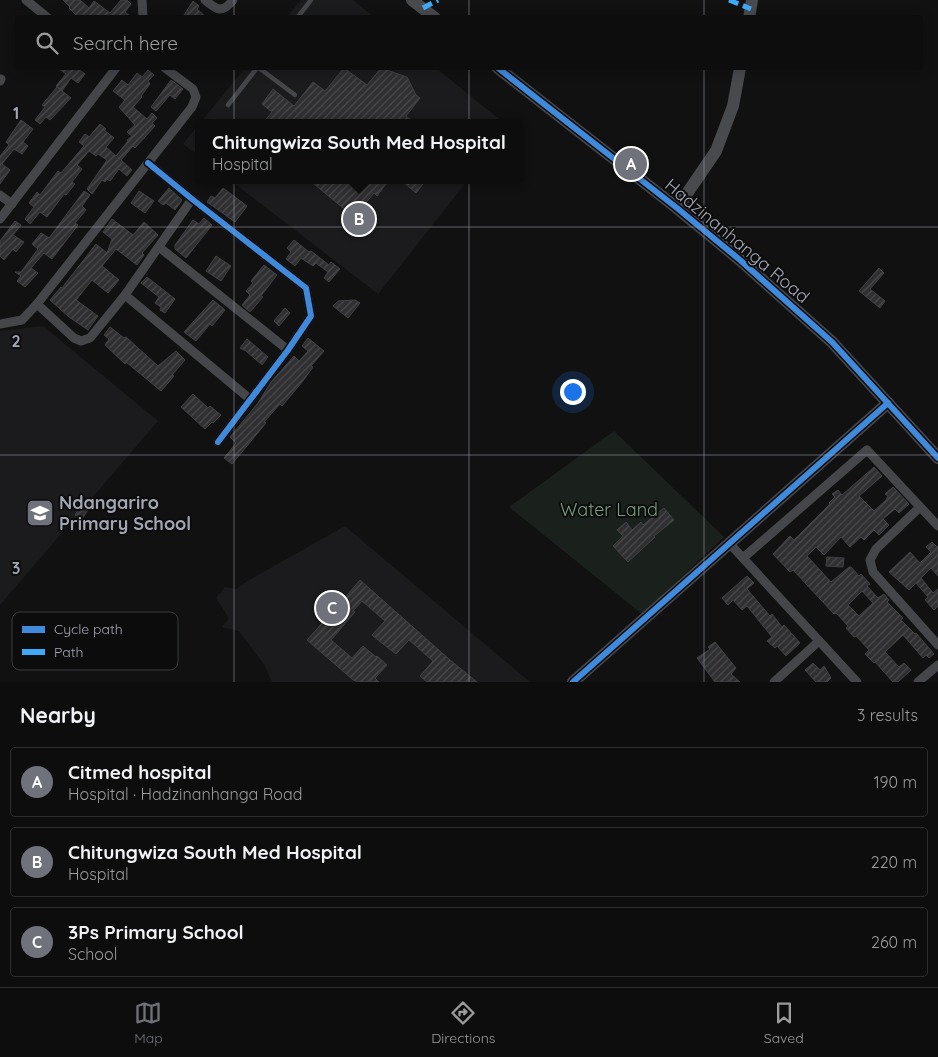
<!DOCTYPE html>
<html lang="en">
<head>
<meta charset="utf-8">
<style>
  body { margin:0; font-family:Quicksand,sans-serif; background:#161616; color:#f1f3f6 }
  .you { position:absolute; left:572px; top:391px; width:18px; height:18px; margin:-12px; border:4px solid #fff; border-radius:50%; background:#1a73e8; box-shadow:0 0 0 8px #1a73e833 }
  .badge { display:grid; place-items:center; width:32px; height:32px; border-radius:50%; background:#6f727a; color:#fff; font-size:16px; font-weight:700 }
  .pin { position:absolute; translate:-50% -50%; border:2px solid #fff; box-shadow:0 1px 5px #0006 }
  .popup { position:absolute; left:195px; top:119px; width:328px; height:65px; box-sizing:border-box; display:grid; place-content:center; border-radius:5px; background:#0d0d0d; filter:drop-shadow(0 1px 4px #0005); font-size:16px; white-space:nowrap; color:#9a9c9d }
  .popup b { font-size:19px; color:#f1f3f6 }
  .popup::after { content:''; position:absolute; left:50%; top:100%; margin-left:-10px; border:10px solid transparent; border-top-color:#0d0d0d }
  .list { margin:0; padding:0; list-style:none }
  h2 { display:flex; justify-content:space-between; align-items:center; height:65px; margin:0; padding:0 20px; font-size:21px }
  h2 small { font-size:16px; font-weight:400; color:#9a9c9d }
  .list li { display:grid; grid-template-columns:32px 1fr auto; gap:15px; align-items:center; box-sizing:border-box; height:70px; margin:0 10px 10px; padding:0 10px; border:1px solid #2d2d2e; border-radius:5px }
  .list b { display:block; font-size:19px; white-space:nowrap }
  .list p { margin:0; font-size:16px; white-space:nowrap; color:#9a9c9d }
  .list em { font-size:16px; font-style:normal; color:#9a9c9d }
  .icon { flex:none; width:28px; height:28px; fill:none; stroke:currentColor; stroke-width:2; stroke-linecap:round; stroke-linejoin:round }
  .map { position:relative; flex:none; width:938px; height:682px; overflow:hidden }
  .search { position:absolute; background:#0d0d0d; box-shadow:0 2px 12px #0003; left:15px; right:15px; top:15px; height:55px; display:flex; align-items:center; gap:12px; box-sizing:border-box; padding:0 18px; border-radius:5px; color:#9a9c9d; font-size:19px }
  .sheet { height:305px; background:#0d0d0d }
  nav { display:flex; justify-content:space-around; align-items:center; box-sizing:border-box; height:70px; border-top:1px solid #2d2d2e; background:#0d0d0d; font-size:14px; color:#9a9c9d }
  nav a { display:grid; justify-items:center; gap:2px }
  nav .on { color:#6f727a }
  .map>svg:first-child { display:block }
</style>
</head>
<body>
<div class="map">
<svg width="938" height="682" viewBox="0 0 938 682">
  <defs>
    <pattern id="building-hatch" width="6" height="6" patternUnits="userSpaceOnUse" patternTransform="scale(1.25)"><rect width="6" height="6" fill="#2f2f31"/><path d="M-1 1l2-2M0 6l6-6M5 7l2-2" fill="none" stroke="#4a4a4c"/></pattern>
  </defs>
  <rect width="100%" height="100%" fill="#111"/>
  <g fill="#1b1b1d">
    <polygon points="301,0 353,0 374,17 286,18"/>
    <polygon points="245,68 436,68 504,123 200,123"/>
    <polygon points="199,124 199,156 183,144"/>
    <polygon points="230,180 468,180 378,294"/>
    <polygon points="43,326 158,421 0,605 0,331"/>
    <polygon points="345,526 530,682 272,682 265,666 239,631 222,627 229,618 216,598 225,587 236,589 249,580"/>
  </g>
  <polygon fill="#1a201b" points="614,431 724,537 642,614 509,507"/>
  <g fill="url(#building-hatch)" stroke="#404145" fill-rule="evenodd">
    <polygon points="63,0 80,0 89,8 94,1 110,13 121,0 127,0 131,4 125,12 132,18 79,18 69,8 70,7"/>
    <polygon points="193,1 199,6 197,9 207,18 182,18"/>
    <polygon points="58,68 77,68 85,74 78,83 71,78 62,91 56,86 66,74"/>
    <polygon points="344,68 367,85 381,68 407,77 416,95 420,98 406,116 415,123 263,123 272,112 262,104 273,89 294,106 313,82 325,91"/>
    <polygon points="148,70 154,75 148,81 150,84 141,96 142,97 133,107 147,119 152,113 157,118 152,123 155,126 135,148 133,146 121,160 132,170 127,176 119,169 110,181 107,179 105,182 102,180 92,194 87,189 107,160 98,154 96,156 89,151 77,165 82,169 72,182 75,184 66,195 64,194 47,217 40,212 30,224 25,219 34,207 29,203 37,192 40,195 58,171 61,173 84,146 79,142 85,134 89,137 100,124 106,129 104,130 114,138 106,147 116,156 128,141 127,140 132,136 127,132 135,125 119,107 125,100 113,91 122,80 128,85 137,73 142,77"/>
    <polygon points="171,80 183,89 175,99 170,95 156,111 151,107"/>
    <polygon points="57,87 71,98 50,120 46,117 40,124 35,120 45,107 42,105"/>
    <polygon points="21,120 33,129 23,142 28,146 22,154 14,149 2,164 10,170 0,184 0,156 9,145 6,142"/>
    <polygon points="317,180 389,180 377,196 374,193 354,217 314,184"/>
    <polygon points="401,180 426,180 416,193"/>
    <polygon points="169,188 182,200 175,210 166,203 163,205 158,201"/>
    <polygon points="223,188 247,206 235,222 207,202 211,196 215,198"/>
    <polygon points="84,191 90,195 82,206 86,210 75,223 78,225 52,259 44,253 31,268 38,273 25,287 17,281 21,276 15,272 21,272 38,249 32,244 41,233 49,238"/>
    <polygon points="139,191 154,201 145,213 131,203"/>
    <polygon points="204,218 212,225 186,258 175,249 175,245 193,220 199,224"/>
    <polygon points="112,219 133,235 144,222 158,235 142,253 144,255 137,265 116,249 102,266 119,280 108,293 92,280 76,300 98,316 88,330 69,317 50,300 61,287 62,288 96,244 107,253 112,239 103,232"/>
    <polygon points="15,221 21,225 13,235 24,242 16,252 13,249 4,260 0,256 0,241"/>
    <polygon points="294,240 309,252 311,251 329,265 331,262 340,269 329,282 324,278 328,272 316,263 313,266 301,258 295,266 286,259 291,252 287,248"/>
    <polygon points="216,256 231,266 221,281 206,271"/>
    <polygon points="264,265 277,275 261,296 263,297 250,312 242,305 250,295 246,291 253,283 251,281"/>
    <polygon points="879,268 884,273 870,289 885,301 880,308 859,291"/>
    <polygon points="147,277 175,299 165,313 160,310 161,307 155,303 159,297 141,283"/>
    <polygon points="213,300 225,310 212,326 210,324 196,341 184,332"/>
    <polygon points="355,300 360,303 348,318 333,306 338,301"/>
    <polygon points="285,308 290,313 279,326 274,321"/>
    <polygon points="110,327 124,338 126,337 158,366 176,351 185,360 172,375 174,376 161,391 126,362 125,364 105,345 109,339 104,335"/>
    <polygon points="308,338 324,351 311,366 313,367 303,381 282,406 280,404 264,422 266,423 232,464 224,458 236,443 230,437 258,403 271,382 294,356 299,361 308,351 302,346"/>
    <polygon points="247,339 268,357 262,365 246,351 240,348"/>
    <polygon points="193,394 208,408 210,406 221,415 213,423 212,422 205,429 181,407"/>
    <path d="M874,467L882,476L859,496L874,511L886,500L888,496L885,494L893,487L909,504L899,513L895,509L883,519L889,525L879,535L874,530L864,540L861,537L850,547L841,537L824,555L816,547L807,556L831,582L849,567H851L859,576L861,574L870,584L867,586L878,598L884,594L889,600L887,602L903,618L901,620L915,634L916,633L934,654L929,658L926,655L923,658L903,635L885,652L899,667L904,663L911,670L898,682H893L875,662L874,663L865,654L869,650L856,636L854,637L846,628L848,626L836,613L834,614L793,570L790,572L773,554L790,536L794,540L830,504L829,503L835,497L832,494L838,490L842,495ZM862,591L873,603L859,616L848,605Z"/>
    <polygon points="84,501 91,505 82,519 75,515"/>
    <polygon points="664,508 674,520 654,536 655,537 628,562 613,546 623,536 617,530 626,522 632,530 641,522 643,525"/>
    <polygon points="932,542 937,547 938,546 938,576 931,568 921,578 933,593 938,589 938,606 934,610 925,600 928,597 916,583 909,590 889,572 910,552 920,563 931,552 926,547"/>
    <polygon points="827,557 844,558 843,567 826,566"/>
    <polygon points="747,576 754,583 747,589 770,616 772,614 782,627 784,625 800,643 786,656 777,646 775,648 767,641 772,637 747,606 742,610 733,600 728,605 722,598"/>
    <polygon points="360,580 450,660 477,682 427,682 420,676 433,661 409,640 396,654 383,644 372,635 385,621 362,601 353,611 355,612 331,640 352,658 363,646 376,657 377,656 387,665 375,678 379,682 357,682 352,679 307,640 325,620 323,618 340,599 342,601"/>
    <polygon points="715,642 736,668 731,674 740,682 715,682 697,658 710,649 708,647"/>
    <polygon points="813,663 820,670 824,666 831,678 827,682 816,682 805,670"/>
  </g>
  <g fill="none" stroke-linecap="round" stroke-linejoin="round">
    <g stroke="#45464a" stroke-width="4.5">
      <polyline points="297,18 311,0"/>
      <polyline points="259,68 295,95"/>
      <polyline points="228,105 257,68"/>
    </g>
    <g stroke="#45464a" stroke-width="9">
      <polyline points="26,0 48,18"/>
      <polyline points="142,0 143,18"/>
      <path d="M205,0C217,10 222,14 233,0"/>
      <polyline points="0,81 1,79"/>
      <polyline points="148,163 192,199 306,288 311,316 288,350 218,442"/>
      <polyline points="0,195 12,204"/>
      <polyline points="0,219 116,68"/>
      <polyline points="159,247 288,350"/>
      <polyline points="125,295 250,399"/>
      <polyline points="37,304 74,338 81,341 90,338 125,295 192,199"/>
      <polyline points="0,324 22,320 37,304 192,107 196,97 193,89 165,68"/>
      <polyline points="920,507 876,549 870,560 873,572 938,645"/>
      <polyline points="730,544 857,682"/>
      <polyline points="743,558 867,450 938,526"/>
      <polyline points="774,682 819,641"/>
      <polyline points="918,682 938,665"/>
    </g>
    <g stroke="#494a4e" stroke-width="12">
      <polyline points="412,0 435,18"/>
      <polyline points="749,18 752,0"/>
      <polyline points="498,68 677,208 740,260 832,342 938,458"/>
      <polyline points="677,208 716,151 733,106 740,68"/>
      <polyline points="573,682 888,403"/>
    </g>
    <g stroke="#3fa9f5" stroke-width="5" stroke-dasharray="10 5" stroke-linecap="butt">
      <polyline points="729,0 751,9"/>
      <polyline points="423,8 438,0"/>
    </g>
    <g stroke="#0c0c0d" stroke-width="9">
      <g id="cycleway">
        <polyline points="498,68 677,208 740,260 832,342 938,458"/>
        <polyline points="148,163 192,199 306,288 311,316 288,350 218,442"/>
        <polyline points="573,682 888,403"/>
      </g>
    </g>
    <use href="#cycleway" stroke="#408adc" stroke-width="6"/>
  </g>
  <path fill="none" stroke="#a2a6b3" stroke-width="1" stroke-opacity="0.55" d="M234,0V18M469,0V18M704,0V18M234,68V682M469,68V682M704,68V682M0,227H938M0,455H938"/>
  <defs>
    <g id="school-square" transform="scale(1.4375)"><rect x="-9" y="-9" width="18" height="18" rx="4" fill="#6f727a" stroke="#0c0c0d"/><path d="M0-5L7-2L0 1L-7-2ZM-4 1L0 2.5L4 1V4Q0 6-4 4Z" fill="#fff"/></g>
  </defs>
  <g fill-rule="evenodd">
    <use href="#school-square" x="40" y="513"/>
  </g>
  <g text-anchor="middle" stroke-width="4" stroke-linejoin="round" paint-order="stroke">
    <g font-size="18" fill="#a2a6b3" stroke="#0c0c0d">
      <text transform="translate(737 241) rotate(40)" y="6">Hadzinanhanga Road</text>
    </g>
    <g font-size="18" font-weight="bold" fill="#a2a6b3" stroke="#0c0c0d" text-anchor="start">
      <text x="59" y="509">Ndangariro<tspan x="59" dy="21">Primary School</tspan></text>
    </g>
    <g font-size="18" fill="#789e7d" stroke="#0c0c0d">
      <text x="609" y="516">Water Land</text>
    </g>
  </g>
  <rect x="12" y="612" width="166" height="58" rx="8" fill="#0c0c0d" stroke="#393a3f" stroke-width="1"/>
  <rect x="22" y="626" width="23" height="7" fill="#408adc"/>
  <rect x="22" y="649" width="23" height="6" fill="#3fa9f5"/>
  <g font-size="14" fill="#a2a6b3">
    <text x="54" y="634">Cycle path</text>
    <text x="54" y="657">Path</text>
  </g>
  <g font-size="16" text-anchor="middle" font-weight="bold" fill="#a2a6b3" stroke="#0c0c0d" stroke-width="4" stroke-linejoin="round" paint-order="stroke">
    <text x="16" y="119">1</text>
    <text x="16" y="347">2</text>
    <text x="16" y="574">3</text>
  </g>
</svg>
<div class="you"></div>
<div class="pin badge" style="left:631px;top:164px">A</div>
<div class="pin badge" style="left:359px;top:219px">B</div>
<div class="popup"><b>Chitungwiza South Med Hospital</b>Hospital</div>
<div class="pin badge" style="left:332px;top:608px">C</div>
<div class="search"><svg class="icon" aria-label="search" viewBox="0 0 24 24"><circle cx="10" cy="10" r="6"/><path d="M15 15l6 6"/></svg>Search here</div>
</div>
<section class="sheet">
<h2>Nearby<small>3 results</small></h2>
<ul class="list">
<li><span class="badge">A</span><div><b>Citmed hospital</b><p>Hospital · Hadzinanhanga Road</p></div><em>190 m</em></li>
<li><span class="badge">B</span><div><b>Chitungwiza South Med Hospital</b><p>Hospital</p></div><em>220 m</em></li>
<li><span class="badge">C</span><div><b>3Ps Primary School</b><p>School</p></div><em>260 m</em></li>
</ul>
</section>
<nav>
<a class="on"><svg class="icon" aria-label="map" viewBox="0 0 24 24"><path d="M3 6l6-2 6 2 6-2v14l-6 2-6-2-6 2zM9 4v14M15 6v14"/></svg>Map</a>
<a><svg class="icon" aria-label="directions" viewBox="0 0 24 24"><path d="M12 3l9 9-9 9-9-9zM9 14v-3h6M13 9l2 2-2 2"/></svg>Directions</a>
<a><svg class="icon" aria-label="saved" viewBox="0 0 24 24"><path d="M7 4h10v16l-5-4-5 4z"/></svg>Saved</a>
</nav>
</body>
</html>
